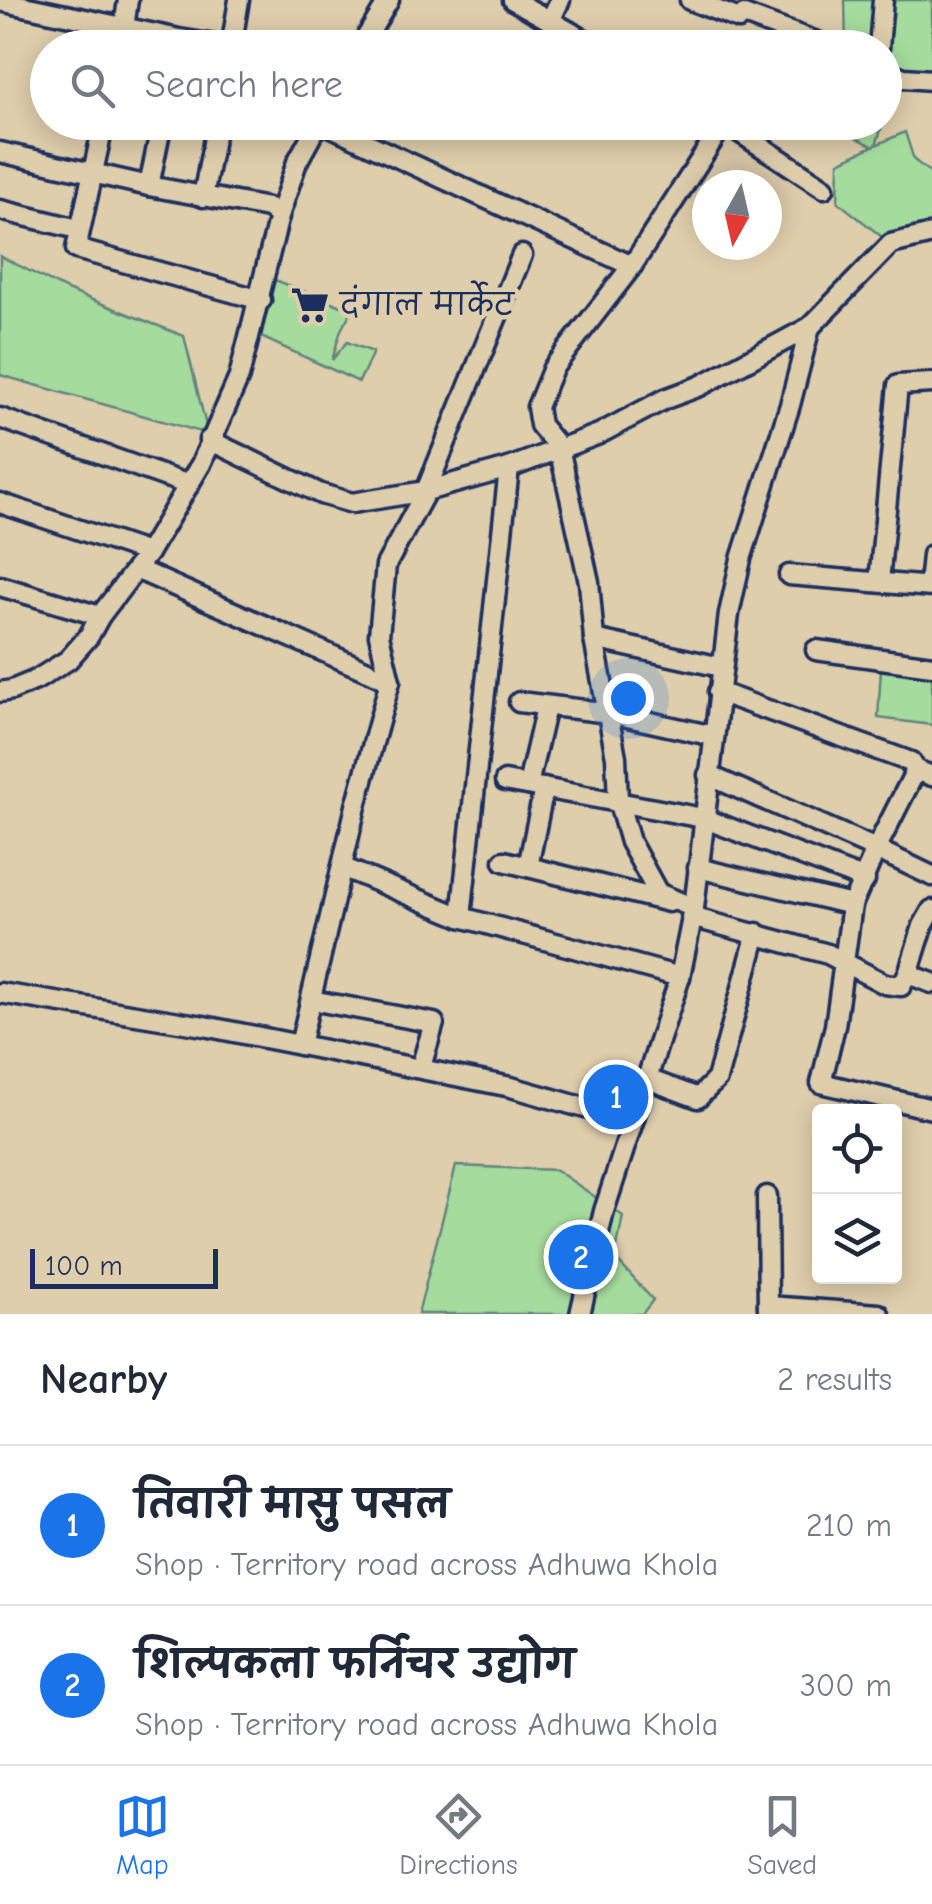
<!DOCTYPE html>
<html lang="en">
<head>
<meta charset="utf-8">
<style>
  body { margin:0; font-family:"Comic Neue","Playpen Sans Deva",sans-serif; background:#f6f6f7; color:#1f2937 }
  .controls { position:absolute; right:30px; bottom:30px; display:grid; overflow:hidden; border-radius:10px; box-shadow:0 5px 25px #0003 }
  .controls button { width:90px; height:90px; display:grid; place-items:center; padding:0; border:0; border-bottom:2px solid #e0e1e3; background:#fff; color:#1f2937; font:50px sans-serif }
  .compass { position:absolute; left:692px; top:170px; width:90px; height:90px; border-radius:50%; background:#fff; box-shadow:0 5px 25px #0003; rotate:188deg }
  .scale { position:absolute; left:30px; bottom:25px; width:188px; box-sizing:border-box; padding-left:10px; border:5px solid #1b2f5e; border-top:0; font-size:28px; line-height:35px; white-space:nowrap; color:#1b2f5e; -webkit-text-stroke:8px #dfceac; paint-order:stroke }
  .you { position:absolute; left:628px; top:698px; width:35px; height:35px; margin:-25px; border:8px solid #fff; border-radius:50%; background:#1a73e8; box-shadow:0 0 0 15px #1a73e833 }
  .badge { display:grid; place-items:center; width:65px; height:65px; border-radius:50%; background:#1a73e8; color:#fff; font-size:32px; font-weight:700 }
  .pin { position:absolute; translate:-50% -50%; border:5px solid #fff; box-shadow:0 2px 10px #0006 }
  .list { margin:0; padding:0; list-style:none }
  h2 { display:flex; justify-content:space-between; align-items:center; height:130px; margin:0; padding:0 40px; font-size:42px }
  h2 small { font-size:32px; font-weight:400; color:#747a83 }
  .list li { display:grid; grid-template-columns:65px 1fr auto; gap:30px; align-items:center; box-sizing:border-box; height:160px; padding:0 40px; border-top:2px solid #e0e1e3 }
  .list b { display:block; font-size:38px; white-space:nowrap }
  .list p { margin:0; font-size:32px; white-space:nowrap; color:#747a83 }
  .list em { font-size:32px; font-style:normal; color:#747a83 }
  .icon { flex:none; width:55px; height:55px; fill:none; stroke:currentColor; stroke-width:2; stroke-linecap:round; stroke-linejoin:round }
  .map { position:relative; flex:none; width:932px; height:1314px; overflow:hidden }
  .search { position:absolute; background:#fff; box-shadow:0 5px 25px #0003; left:30px; right:30px; top:30px; height:110px; display:flex; align-items:center; gap:25px; box-sizing:border-box; padding:0 35px; border-radius:55px; color:#747a83; font-size:38px }
  .sheet { height:450px; background:#fff }
  nav { display:flex; justify-content:space-around; align-items:center; box-sizing:border-box; height:140px; border-top:2px solid #e0e1e3; background:#fff; font-size:28px; color:#747a83 }
  nav a { display:grid; justify-items:center; gap:5px }
  nav .on { color:#1a73e8 }
  .map>svg:first-child { display:block }
</style>
</head>
<body>
<div class="map">
<svg width="932" height="1314" viewBox="0 0 932 1314">
  <rect width="100%" height="100%" fill="#dfceac"/>
  <filter id="ink" filterUnits="userSpaceOnUse"><feTurbulence type="fractalNoise" baseFrequency=".01" numOctaves="2"/><feDisplacementMap in="SourceGraphic" scale="20" xChannelSelector="R" yChannelSelector="G"/><feConvolveMatrix kernelMatrix="1 2 1 2 8 2 1 2 1" color-interpolation-filters="sRGB"/></filter>
  <g filter="url(#ink)">
    <g fill="#a6db9e" stroke="#60857e" stroke-width="2.5">
      <polygon points="845,0 932,0 932,78 885,67 884,48 846,47"/>
      <polygon points="836,123 883,123 876,145 905,132 914,160 932,174 932,232 891,244 838,202 839,162 873,146 835,127"/>
      <polygon points="0,256 67,290 184,336 208,434 0,375"/>
      <polygon points="275,280 352,310 341,330 332,360 347,342 373,352 359,382 261,337"/>
      <polygon points="881,668 932,675 932,725 878,718"/>
      <polygon points="456,1166 556,1170 623,1216 615,1258 653,1300 642,1314 418,1314"/>
    </g>
    <g fill="none" stroke-linecap="round" stroke-linejoin="round">
      <g stroke="#1b2f5e" stroke-width="25">
        <g id="minor">
          <polyline points="513,0 599,48"/>
          <polyline points="690,0 739,19 744,15 833,48"/>
          <polyline points="0,1 179,39 234,48"/>
          <polyline points="551,19 560,0"/>
          <polyline points="121,48 128,0"/>
          <polyline points="231,48 239,0"/>
          <polyline points="360,48 389,0"/>
          <polyline points="879,48 883,0"/>
          <polyline points="884,70 904,78 932,80"/>
          <polyline points="104,122 76,249 261,300"/>
          <polyline points="321,122 632,266"/>
          <polyline points="724,122 824,188"/>
          <polyline points="0,152 149,186 268,208 279,216"/>
          <polyline points="149,186 162,122"/>
          <polyline points="203,197 217,122"/>
          <polyline points="0,210 78,229"/>
          <polyline points="0,418 189,485"/>
          <polyline points="209,440 321,494 352,503 426,491 509,468 599,434 665,399 700,386 810,327 891,244 932,234"/>
          <polyline points="0,503 148,553"/>
          <polyline points="136,569 390,681"/>
          <polyline points="789,575 932,587"/>
          <polyline points="879,582 898,385 932,383"/>
          <polyline points="0,586 100,616"/>
          <polyline points="929,586 932,555"/>
          <polyline points="594,639 721,667"/>
          <polyline points="816,650 932,666"/>
          <polyline points="0,692 12,690 36,680 68,660 89,636 100,616 148,553 201,464 239,377 279,216 297,162 319,122"/>
          <polyline points="718,692 911,762 916,770 932,776"/>
          <polyline points="519,702 609,713 714,736"/>
          <polyline points="916,770 876,849 932,876"/>
          <polyline points="708,775 876,849 852,905 835,1026 821,1083 932,1109"/>
          <polyline points="505,781 703,818 865,880"/>
          <polyline points="528,785 546,707"/>
          <polyline points="504,861 669,902"/>
          <polyline points="342,867 461,917 680,977"/>
          <polyline points="528,867 544,788"/>
          <polyline points="698,868 852,905"/>
          <polyline points="694,908 658,893 630,842 618,800 616,757 594,639 589,582 559,448 540,425 537,407 553,368 632,266 724,123"/>
          <polyline points="932,910 923,926 908,974 932,983"/>
          <polyline points="461,917 509,468"/>
          <polyline points="691,917 828,954 885,984 901,986 908,974"/>
          <polyline points="0,993 204,1026 300,1045 356,806 390,681 379,635 386,565 426,491 522,255"/>
          <polyline points="311,1000 434,1023 421,1067"/>
          <polyline points="300,1045 511,1087 631,1121"/>
          <polyline points="645,1078 698,1098 717,1079 757,933"/>
          <polyline points="767,1196 768,1314"/>
          <polyline points="768,1306 879,1314"/>
          <polyline points="580,1314 604,1211 680,977 694,908 729,614 741,559 790,405 810,327"/>
        </g>
      </g>
      <use href="#minor" stroke="#dfceac" stroke-width="18"/>
    </g>
  </g>
  <defs>
    <g id="supermarket-bare" transform="scale(3)"><path d="M-6-5.5h2.5l.6 2H6L4.5 2H-2.5L-4.4-4H-6ZM-1.5 3.2a1.3 1.3 0 1 0 .1 0ZM3 3.2a1.3 1.3 0 1 0 .1 0Z" fill="#1b2f5e" stroke="#dfceac" stroke-width="2.5" paint-order="stroke"/></g>
  </defs>
  <g fill-rule="evenodd">
    <use href="#supermarket-bare" x="310" y="305"/>
  </g>
  <g text-anchor="middle" stroke-width="9" stroke-linejoin="round" paint-order="stroke">
    <g font-size="30" fill="#1b2f5e" stroke="#dfceac" text-anchor="start">
      <text x="340" y="315">दंगाल मार्केट</text>
    </g>
  </g>
</svg>
<div class="controls">
<button><svg class="icon" aria-label="locate" viewBox="0 0 24 24"><circle cx="12" cy="12" r="6"/><path d="M12 2v4M12 18v4M2 12h4M18 12h4"/></svg></button>
<button><svg class="icon" aria-label="layers" viewBox="0 0 24 24"><path d="M12 4l9 5-9 5-9-5zM3 14l9 5 9-5"/></svg></button>
</div>
<svg class="compass" viewBox="-18 -18 36 36"><path d="M0-13l5 13h-10z" fill="#e53935"/><path d="M0 13l5-13h-10z" fill="#747a83"/></svg>
<div class="scale">100 m</div>
<div class="you"></div>
<div class="pin badge" style="left:616px;top:1097px">1</div>
<div class="pin badge" style="left:581px;top:1257px">2</div>
<div class="search"><svg class="icon" aria-label="search" viewBox="0 0 24 24"><circle cx="10" cy="10" r="6"/><path d="M15 15l6 6"/></svg>Search here</div>
</div>
<section class="sheet">
<h2>Nearby<small>2 results</small></h2>
<ul class="list">
<li><span class="badge">1</span><div><b>तिवारी मासु पसल</b><p>Shop · Territory road across Adhuwa Khola</p></div><em>210 m</em></li>
<li><span class="badge">2</span><div><b>शिल्पकला फर्निचर उद्योग</b><p>Shop · Territory road across Adhuwa Khola</p></div><em>300 m</em></li>
</ul>
</section>
<nav>
<a class="on"><svg class="icon" aria-label="map" viewBox="0 0 24 24"><path d="M3 6l6-2 6 2 6-2v14l-6 2-6-2-6 2zM9 4v14M15 6v14"/></svg>Map</a>
<a><svg class="icon" aria-label="directions" viewBox="0 0 24 24"><path d="M12 3l9 9-9 9-9-9zM9 14v-3h6M13 9l2 2-2 2"/></svg>Directions</a>
<a><svg class="icon" aria-label="saved" viewBox="0 0 24 24"><path d="M7 4h10v16l-5-4-5 4z"/></svg>Saved</a>
</nav>
</body>
</html>
